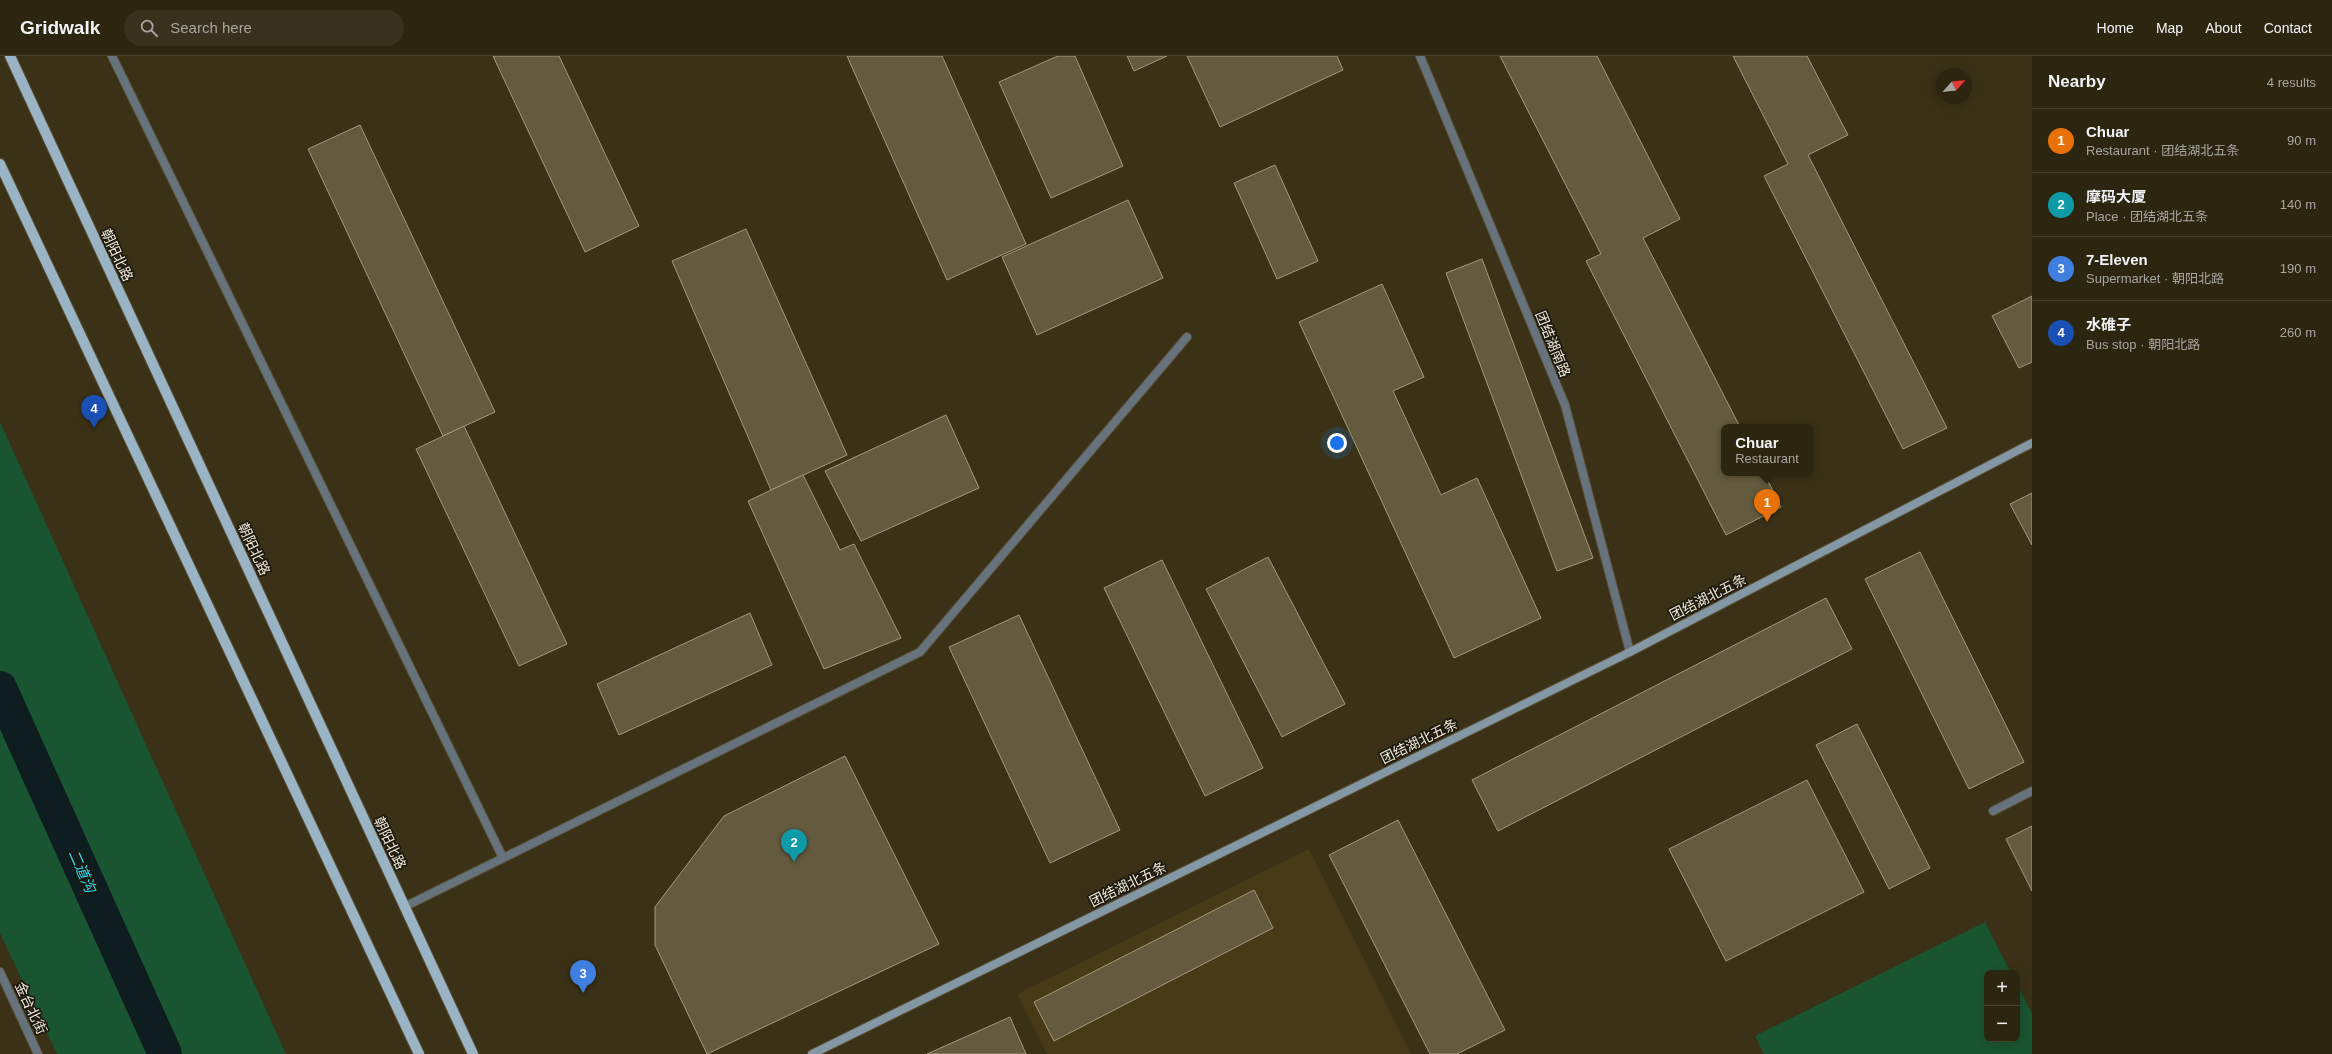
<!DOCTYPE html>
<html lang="en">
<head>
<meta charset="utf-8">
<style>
  body { margin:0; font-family:Helvetica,"Noto Sans SC",sans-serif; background:#38311e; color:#f1f3f6 }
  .controls { position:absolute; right:12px; bottom:12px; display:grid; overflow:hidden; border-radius:8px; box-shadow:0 2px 10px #0003 }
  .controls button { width:36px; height:36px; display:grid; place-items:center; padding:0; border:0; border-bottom:1px solid #484230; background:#2c2510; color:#f1f3f6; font:20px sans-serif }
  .compass { position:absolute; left:1936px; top:12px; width:36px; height:36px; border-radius:50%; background:#2c2510; box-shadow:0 2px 10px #0003; rotate:63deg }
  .you { position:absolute; left:1337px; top:387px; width:14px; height:14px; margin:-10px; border:3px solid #fff; border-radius:50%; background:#1a73e8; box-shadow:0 0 0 6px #1a73e833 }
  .badge { display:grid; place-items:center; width:26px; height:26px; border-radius:50%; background:#8c9099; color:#fff; font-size:13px; font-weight:700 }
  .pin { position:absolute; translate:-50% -33px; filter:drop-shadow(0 1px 2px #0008) }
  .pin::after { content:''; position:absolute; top:21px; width:14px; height:12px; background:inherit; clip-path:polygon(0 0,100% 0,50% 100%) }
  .popup { position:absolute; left:1721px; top:368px; width:92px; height:52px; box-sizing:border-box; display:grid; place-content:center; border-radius:8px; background:#2c2510; filter:drop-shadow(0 1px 3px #0005); font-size:13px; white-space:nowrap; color:#a6a59f }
  .popup b { font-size:15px; color:#f1f3f6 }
  .popup::after { content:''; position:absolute; left:50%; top:100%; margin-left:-8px; border:8px solid transparent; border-top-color:#2c2510 }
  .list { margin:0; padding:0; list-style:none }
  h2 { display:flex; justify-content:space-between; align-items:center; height:52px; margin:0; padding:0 16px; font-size:17px }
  h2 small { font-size:13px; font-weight:400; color:#a6a59f }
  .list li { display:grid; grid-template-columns:26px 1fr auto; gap:12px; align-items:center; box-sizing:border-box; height:64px; padding:0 16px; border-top:1px solid #484230 }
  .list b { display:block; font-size:15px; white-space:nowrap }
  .list p { margin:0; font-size:13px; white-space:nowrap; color:#a6a59f }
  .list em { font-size:13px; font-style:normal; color:#a6a59f }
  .icon { flex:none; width:22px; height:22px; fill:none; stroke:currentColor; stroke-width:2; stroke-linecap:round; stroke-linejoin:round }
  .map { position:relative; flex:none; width:2032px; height:998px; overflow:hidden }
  header { display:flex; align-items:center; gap:24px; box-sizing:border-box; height:56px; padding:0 20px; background:#2c2510; border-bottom:1px solid #484230 }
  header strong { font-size:19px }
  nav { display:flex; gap:22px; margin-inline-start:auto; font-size:14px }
  .search { width:280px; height:36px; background:#38311e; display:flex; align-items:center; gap:10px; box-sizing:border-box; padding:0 14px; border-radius:22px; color:#a6a59f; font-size:15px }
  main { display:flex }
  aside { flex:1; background:#2c2510 }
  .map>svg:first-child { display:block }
</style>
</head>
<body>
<header>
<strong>Gridwalk</strong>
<div class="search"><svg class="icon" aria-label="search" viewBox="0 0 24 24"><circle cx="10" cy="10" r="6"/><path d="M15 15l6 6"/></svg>Search here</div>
<nav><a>Home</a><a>Map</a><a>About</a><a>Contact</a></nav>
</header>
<main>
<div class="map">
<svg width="2032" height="998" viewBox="0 0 2032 998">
  <rect width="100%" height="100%" fill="#3a3116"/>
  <polygon fill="#473b17" points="1309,793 1411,998 1047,998 1017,938"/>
  <g fill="#1a5531">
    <polygon points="0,366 286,998 57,998 0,877"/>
    <polygon points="1985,866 2011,917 1987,917 1987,983 2017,983 2017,928 2032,957 2032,998 1764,998 1755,980"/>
  </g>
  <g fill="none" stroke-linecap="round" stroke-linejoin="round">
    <polyline stroke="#0e1d20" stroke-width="34" points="0,632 165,998"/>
  </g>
  <g fill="#645a3e" stroke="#a4997b">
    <polygon points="493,0 559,0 639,170 585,196"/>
    <polygon points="847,0 942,0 1026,188 947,224"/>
    <polygon points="1058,0 1075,0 1123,110 1051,142 999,26"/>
    <polygon points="1127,0 1167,0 1134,15"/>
    <polygon points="1187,0 1337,0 1343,14 1220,71"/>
    <polygon points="1500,0 1597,0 1680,163 1643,182 1740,371 1724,371 1724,417 1764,417 1781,451 1726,479 1586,205 1601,198"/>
    <polygon points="1733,0 1807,0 1848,79 1808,99 1947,372 1903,393 1764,120 1788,108"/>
    <polygon points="360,69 495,356 443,380 308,93"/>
    <polygon points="1275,109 1318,205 1277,223 1234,127"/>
    <polygon points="1128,144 1163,222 1037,279 1002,201"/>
    <polygon points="746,173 847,399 771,434 672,205"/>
    <polygon points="1482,203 1593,502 1557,515 1446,217"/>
    <polygon points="1382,228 1424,321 1393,335 1441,439 1477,422 1541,562 1454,602 1299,266"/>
    <polygon points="2032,240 2032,306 2019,312 1992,260"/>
    <polygon points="946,359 979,432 861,485 825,415"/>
    <polygon points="464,370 567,588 519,610 416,393"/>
    <polygon points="803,419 840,494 854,488 901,582 824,613 748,445"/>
    <polygon points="2032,437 2032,489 2010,448"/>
    <polygon points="1920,496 2024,706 1969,733 1865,523"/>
    <polygon points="1268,501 1345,648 1282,681 1206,533"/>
    <polygon points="1162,504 1263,712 1205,740 1104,532"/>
    <polygon points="1826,542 1852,593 1498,775 1472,724"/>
    <polygon points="750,557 772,609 619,679 597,628"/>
    <polygon points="1019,559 1120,774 1050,807 949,591"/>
    <polygon points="1857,668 1930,812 1889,833 1816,689"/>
    <polygon points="845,700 939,888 707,998 655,889 655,851 724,760"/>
    <polygon points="1807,724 1864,836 1726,905 1669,793"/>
    <polygon points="1398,764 1505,974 1457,998 1430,998 1329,799"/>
    <polygon points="2032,770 2032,835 2006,783"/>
    <polygon points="1254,834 1273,872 1054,985 1034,946"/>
    <polygon points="1010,961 1026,998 927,998"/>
  </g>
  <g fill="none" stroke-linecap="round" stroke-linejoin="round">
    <g stroke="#574e35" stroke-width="10">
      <g id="lane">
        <polyline points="112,0 503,802"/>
        <polyline points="1993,755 2032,735"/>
        <polyline points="404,851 920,596 1187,281"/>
      </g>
    </g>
    <g stroke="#574e35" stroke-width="10">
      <g id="street">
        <polyline points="1420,0 1565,349 1630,596"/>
        <polyline points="0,916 38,998"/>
      </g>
    </g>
    <g stroke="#574e35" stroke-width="10">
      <polyline id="secondary" points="812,998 1630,596 2032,387"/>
    </g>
    <g stroke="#574e35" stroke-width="12">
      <g id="primary">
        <polyline points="10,0 473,998"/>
        <polyline points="0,108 419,998"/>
      </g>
    </g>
    <use href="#lane" stroke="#67737c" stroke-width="8"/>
    <use href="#street" stroke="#67737c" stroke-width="8"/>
    <use href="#secondary" stroke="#8497a5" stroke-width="8"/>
    <use href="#primary" stroke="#9ab3c5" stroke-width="10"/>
  </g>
  <g text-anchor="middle" stroke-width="3.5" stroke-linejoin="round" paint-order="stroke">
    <g font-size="14" fill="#ede8d8" stroke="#1e190e">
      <text transform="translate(117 199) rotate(65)" y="5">朝阳北路</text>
      <text transform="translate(1553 288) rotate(68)" y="5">团结湖南路</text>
      <text transform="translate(254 493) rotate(65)" y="5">朝阳北路</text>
      <text transform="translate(1708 541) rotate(-27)" y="5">团结湖北五条</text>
      <text transform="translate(1419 685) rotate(-26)" y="5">团结湖北五条</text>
      <text transform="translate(390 787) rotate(65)" y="5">朝阳北路</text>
      <text transform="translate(1128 828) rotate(-26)" y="5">团结湖北五条</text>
      <text transform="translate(31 952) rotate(65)" y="5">金台北街</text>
    </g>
    <g font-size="15" font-style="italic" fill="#2addf9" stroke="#1e190e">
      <text transform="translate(82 815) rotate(66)" y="5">二道沟</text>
    </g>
  </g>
</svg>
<div class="controls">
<button>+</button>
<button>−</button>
</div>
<svg class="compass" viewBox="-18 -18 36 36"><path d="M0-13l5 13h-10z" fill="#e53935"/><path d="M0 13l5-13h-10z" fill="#a6a59f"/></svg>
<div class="you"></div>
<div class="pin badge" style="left:1767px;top:466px;background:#e8710a">1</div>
<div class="popup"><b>Chuar</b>Restaurant</div>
<div class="pin badge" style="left:794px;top:806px;background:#0f9aa8">2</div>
<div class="pin badge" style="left:583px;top:937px;background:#3f7fe0">3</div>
<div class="pin badge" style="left:94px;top:372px;background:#1a4fb4">4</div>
</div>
<aside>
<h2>Nearby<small>4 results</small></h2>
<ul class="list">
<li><span class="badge" style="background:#e8710a">1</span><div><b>Chuar</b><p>Restaurant · 团结湖北五条</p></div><em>90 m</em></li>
<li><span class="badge" style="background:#0f9aa8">2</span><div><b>摩码大厦</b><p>Place · 团结湖北五条</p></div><em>140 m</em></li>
<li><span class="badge" style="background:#3f7fe0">3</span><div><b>7-Eleven</b><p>Supermarket · 朝阳北路</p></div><em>190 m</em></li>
<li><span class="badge" style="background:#1a4fb4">4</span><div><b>水碓子</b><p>Bus stop · 朝阳北路</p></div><em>260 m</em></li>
</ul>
</aside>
</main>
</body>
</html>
